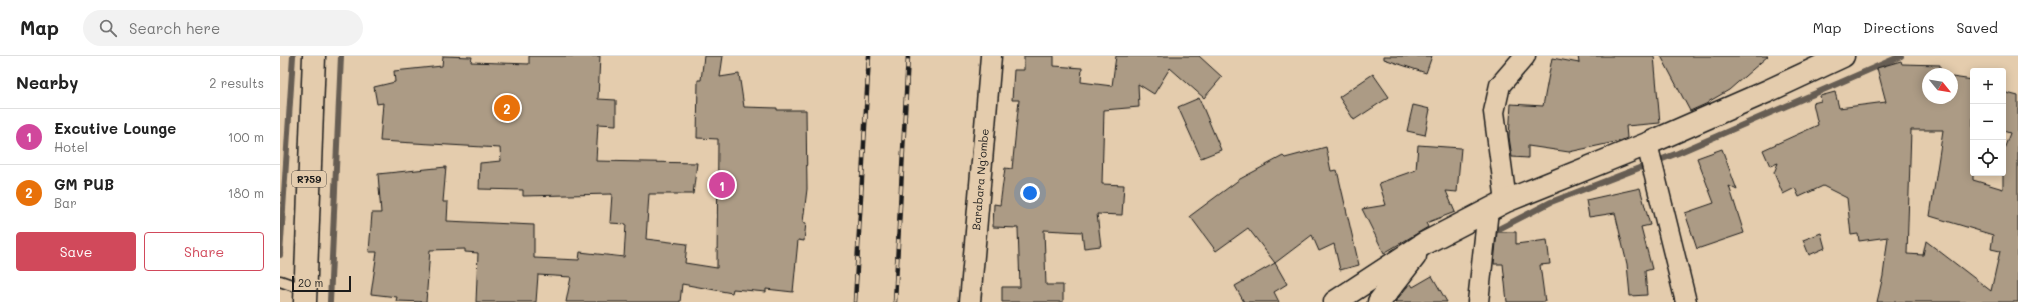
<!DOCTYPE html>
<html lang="en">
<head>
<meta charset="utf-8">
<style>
  body { margin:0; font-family:Mali,sans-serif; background:#f2f2f2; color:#222 }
  .controls { position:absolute; right:12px; top:12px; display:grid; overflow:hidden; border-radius:4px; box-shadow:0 2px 10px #0003 }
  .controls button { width:36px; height:36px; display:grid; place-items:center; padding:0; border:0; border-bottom:1px solid #e0e0e0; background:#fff; color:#222; font:20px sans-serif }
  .compass { position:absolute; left:1642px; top:12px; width:36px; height:36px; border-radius:50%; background:#fff; box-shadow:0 2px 10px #0003; rotate:120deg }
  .scale { position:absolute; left:12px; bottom:10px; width:59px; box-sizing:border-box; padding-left:4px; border:2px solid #1c1c1c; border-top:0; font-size:11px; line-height:14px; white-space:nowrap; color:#1c1c1c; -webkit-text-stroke:3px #e4ccad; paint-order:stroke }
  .you { position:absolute; left:750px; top:137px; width:14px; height:14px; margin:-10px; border:3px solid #fff; border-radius:50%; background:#1a73e8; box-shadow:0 0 0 6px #1a73e833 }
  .badge { display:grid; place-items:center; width:26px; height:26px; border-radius:50%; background:#d1495b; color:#fff; font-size:13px; font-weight:700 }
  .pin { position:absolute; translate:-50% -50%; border:2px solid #fff; box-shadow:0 1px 4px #0006 }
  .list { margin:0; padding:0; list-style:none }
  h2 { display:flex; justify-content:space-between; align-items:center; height:52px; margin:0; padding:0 16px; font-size:17px }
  h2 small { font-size:13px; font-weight:400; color:#767676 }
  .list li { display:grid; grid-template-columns:26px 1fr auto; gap:12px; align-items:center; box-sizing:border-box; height:56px; padding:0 16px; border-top:1px solid #e0e0e0 }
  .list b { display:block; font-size:15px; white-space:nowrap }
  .list p { margin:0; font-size:13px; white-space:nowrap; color:#767676 }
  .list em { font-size:13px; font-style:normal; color:#767676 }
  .actions { display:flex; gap:8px; padding:12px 16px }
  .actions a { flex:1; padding:9px 0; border:1px solid #d1495b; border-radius:4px; text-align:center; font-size:14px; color:#d1495b }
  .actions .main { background:#d1495b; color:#fff }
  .icon { flex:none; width:22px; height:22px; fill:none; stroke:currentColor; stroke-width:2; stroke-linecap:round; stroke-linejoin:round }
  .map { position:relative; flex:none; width:1738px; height:246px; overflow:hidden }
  header { display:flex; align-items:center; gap:24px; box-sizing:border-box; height:56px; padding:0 20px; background:#fff; border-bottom:1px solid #e0e0e0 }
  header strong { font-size:19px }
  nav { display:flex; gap:22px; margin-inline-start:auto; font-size:14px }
  .search { width:280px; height:36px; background:#f2f2f2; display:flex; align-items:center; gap:10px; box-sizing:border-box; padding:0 14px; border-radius:22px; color:#767676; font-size:15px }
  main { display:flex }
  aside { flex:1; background:#fff }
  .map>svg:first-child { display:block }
</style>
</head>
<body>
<header>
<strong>Map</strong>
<div class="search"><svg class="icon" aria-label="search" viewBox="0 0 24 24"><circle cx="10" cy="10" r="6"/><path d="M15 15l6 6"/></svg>Search here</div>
<nav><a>Map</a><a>Directions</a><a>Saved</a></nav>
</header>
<main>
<aside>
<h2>Nearby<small>2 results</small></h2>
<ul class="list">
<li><span class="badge" style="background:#d1479c">1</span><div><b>Excutive Lounge</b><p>Hotel</p></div><em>100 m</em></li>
<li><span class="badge" style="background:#e8710a">2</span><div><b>GM PUB</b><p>Bar</p></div><em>180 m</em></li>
</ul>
<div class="actions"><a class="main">Save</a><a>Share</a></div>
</aside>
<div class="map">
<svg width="1738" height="246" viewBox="0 0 1738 246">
  <rect width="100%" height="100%" fill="#e4ccad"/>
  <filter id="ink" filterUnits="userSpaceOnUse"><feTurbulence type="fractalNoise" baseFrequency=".025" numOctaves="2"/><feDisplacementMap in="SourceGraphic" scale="8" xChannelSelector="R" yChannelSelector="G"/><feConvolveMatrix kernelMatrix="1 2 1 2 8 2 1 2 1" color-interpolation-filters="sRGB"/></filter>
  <g filter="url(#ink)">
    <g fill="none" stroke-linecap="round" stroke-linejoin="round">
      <g stroke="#665d52" stroke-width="6">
        <polyline points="1209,178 1271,146 1398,97 1621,0"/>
        <polyline points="0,199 13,0"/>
        <polyline points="50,246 61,0"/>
      </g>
    </g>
    <g fill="#ac9b85" stroke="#1c1c1c" fill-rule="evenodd">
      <polygon points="163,0 192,1 191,6 249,8 249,0 320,0 318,43 336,44 336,69 318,68 316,105 417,107 413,138 369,138 366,183 407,188 405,207 437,212 438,83 417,82 418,24 421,24 424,0 443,0 440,21 459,18 464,51 497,52 497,54 526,54 527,133 523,166 526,167 524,185 518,184 513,236 486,233 486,236 453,233 452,237 402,228 400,246 286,246 291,221 258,219 256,246 196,246 198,197 185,196 185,193 150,194 146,246 116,245 117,241 91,238 97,196 89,196 92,157 101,157 98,118 166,111 163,146 168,146 167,165 254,169 254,202 299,204 300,196 344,201 346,168 330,167 332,138 243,140 243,134 199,133 200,107 221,105 220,92 100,85 103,47 97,48 94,31 115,26 114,15 162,10"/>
      <polygon points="744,0 774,0 774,10 802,12 801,26 832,30 836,0 919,0 942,21 924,42 890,12 874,38 858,28 859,51 824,54 822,128 844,129 842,159 817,158 821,190 804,192 802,176 764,174 766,229 783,229 783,246 722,246 722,231 740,231 738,172 713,171 714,148 720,149 725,112 732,113 739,44 732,44 734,14 744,14"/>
      <polygon points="1104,0 1152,0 1146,17 1104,3"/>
      <polygon points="1298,0 1374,0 1380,67 1346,70 1347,82 1340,85 1289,96 1248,90 1248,102 1232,101 1229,81 1231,48 1263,50 1272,2 1299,7"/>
      <polygon points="1381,0 1488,0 1449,34 1428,46 1428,47 1410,55"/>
      <path d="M1621,5L1622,8L1660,9V18H1648V42H1672V21L1693,24V124L1723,133V96L1730,77L1723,75V36L1738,40V246H1597L1603,220L1608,181L1579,185L1578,178L1571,179L1567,142L1543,130L1519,141L1515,132L1503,138L1494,117L1498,107L1490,110L1483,94L1538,69L1533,47L1541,45L1540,40L1555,36L1559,52L1606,46L1597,12ZM1631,74H1663L1650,160L1713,179L1711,193L1720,195L1711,235L1646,185L1643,199L1627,198Z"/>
      <polygon points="1093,18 1109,41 1074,64 1059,41"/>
      <polygon points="919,42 941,94 921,102 898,51"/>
      <polygon points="1133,49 1150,53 1145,79 1127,75"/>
      <polygon points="1138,89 1181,92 1177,136 1166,135 1175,156 1146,167 1148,171 1104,197 1082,153 1106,149 1099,127 1136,114"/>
      <polygon points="1046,91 1051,115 1057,114 1079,209 1060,214 1054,188 1039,195 1032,179 995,207 968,172 936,195 910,160 960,123 1003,100 1005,102"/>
      <polygon points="1442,93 1457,134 1449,130 1464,177 1417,193 1405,157 1434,147 1417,102"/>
      <polygon points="1360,132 1370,169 1361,171 1372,213 1365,215 1367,239 1350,240 1347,208 1335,157 1309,161 1306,144"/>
      <polygon points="1217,176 1236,176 1236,188 1267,184 1270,208 1260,209 1265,246 1227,246 1223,208 1214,208"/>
      <polygon points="1541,177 1545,192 1529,199 1523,184"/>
      <polygon points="995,207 1007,228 994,236 999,246 964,246 955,230"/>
      <polygon points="1152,220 1167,246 1115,246 1127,231 1131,228 1133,231"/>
    </g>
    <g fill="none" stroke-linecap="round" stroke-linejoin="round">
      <g stroke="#1c1c1c" stroke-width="13">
        <polyline id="lane" points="0,225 26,234"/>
      </g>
      <g stroke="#1c1c1c" stroke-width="23">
        <g id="street">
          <polyline points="1367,88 1406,246"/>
          <polyline points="1226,145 1214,56 1220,29 1245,0"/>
          <path id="s1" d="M690,246L711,0"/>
          <polyline points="1198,246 1208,154"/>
        </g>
      </g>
      <g stroke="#1c1c1c" stroke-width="25">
        <g id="secondary">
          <polyline points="1055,246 1145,187 1226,145 1367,88 1488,35 1563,0"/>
          <polyline points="1099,246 1135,200"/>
        </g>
      </g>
      <g stroke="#1c1c1c" stroke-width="25">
        <polyline id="primary" points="25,246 34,0"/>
      </g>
      <use href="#lane" stroke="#e4ccad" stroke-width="10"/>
      <use href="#street" stroke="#e4ccad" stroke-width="20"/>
      <use href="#secondary" stroke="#e4ccad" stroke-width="22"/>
      <use href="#primary" stroke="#e4ccad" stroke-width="22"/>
      <g stroke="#1c1c1c" stroke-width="4.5">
        <g id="rail">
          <polyline points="575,246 589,0"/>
          <polyline points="615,246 628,0"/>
        </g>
      </g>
      <use href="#rail" stroke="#e4ccad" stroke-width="3" stroke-dasharray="9" stroke-linecap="butt"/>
    </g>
  </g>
  <g text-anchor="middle" stroke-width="3" stroke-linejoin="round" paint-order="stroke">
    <rect fill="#e4ccad" stroke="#585148" stroke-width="1" x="12" y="115" width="34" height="16" rx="3"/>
    <g font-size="10" font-weight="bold" fill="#1c1c1c">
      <text x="29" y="127">R759</text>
    </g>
    <g font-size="11" fill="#1c1c1c" stroke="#e4ccad">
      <text dy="4" stroke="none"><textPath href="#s1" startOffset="123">Barabara Ng'ombe</textPath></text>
    </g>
  </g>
</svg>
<div class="controls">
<button>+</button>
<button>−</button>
<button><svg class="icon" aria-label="locate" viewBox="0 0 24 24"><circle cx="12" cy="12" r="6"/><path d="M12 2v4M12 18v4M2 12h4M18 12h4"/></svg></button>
</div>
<svg class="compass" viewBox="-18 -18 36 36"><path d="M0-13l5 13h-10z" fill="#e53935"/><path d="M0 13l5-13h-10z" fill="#767676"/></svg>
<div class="scale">20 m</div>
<div class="you"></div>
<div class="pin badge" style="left:442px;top:129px;background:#d1479c">1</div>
<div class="pin badge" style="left:227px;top:52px;background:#e8710a">2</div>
</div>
</main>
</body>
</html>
